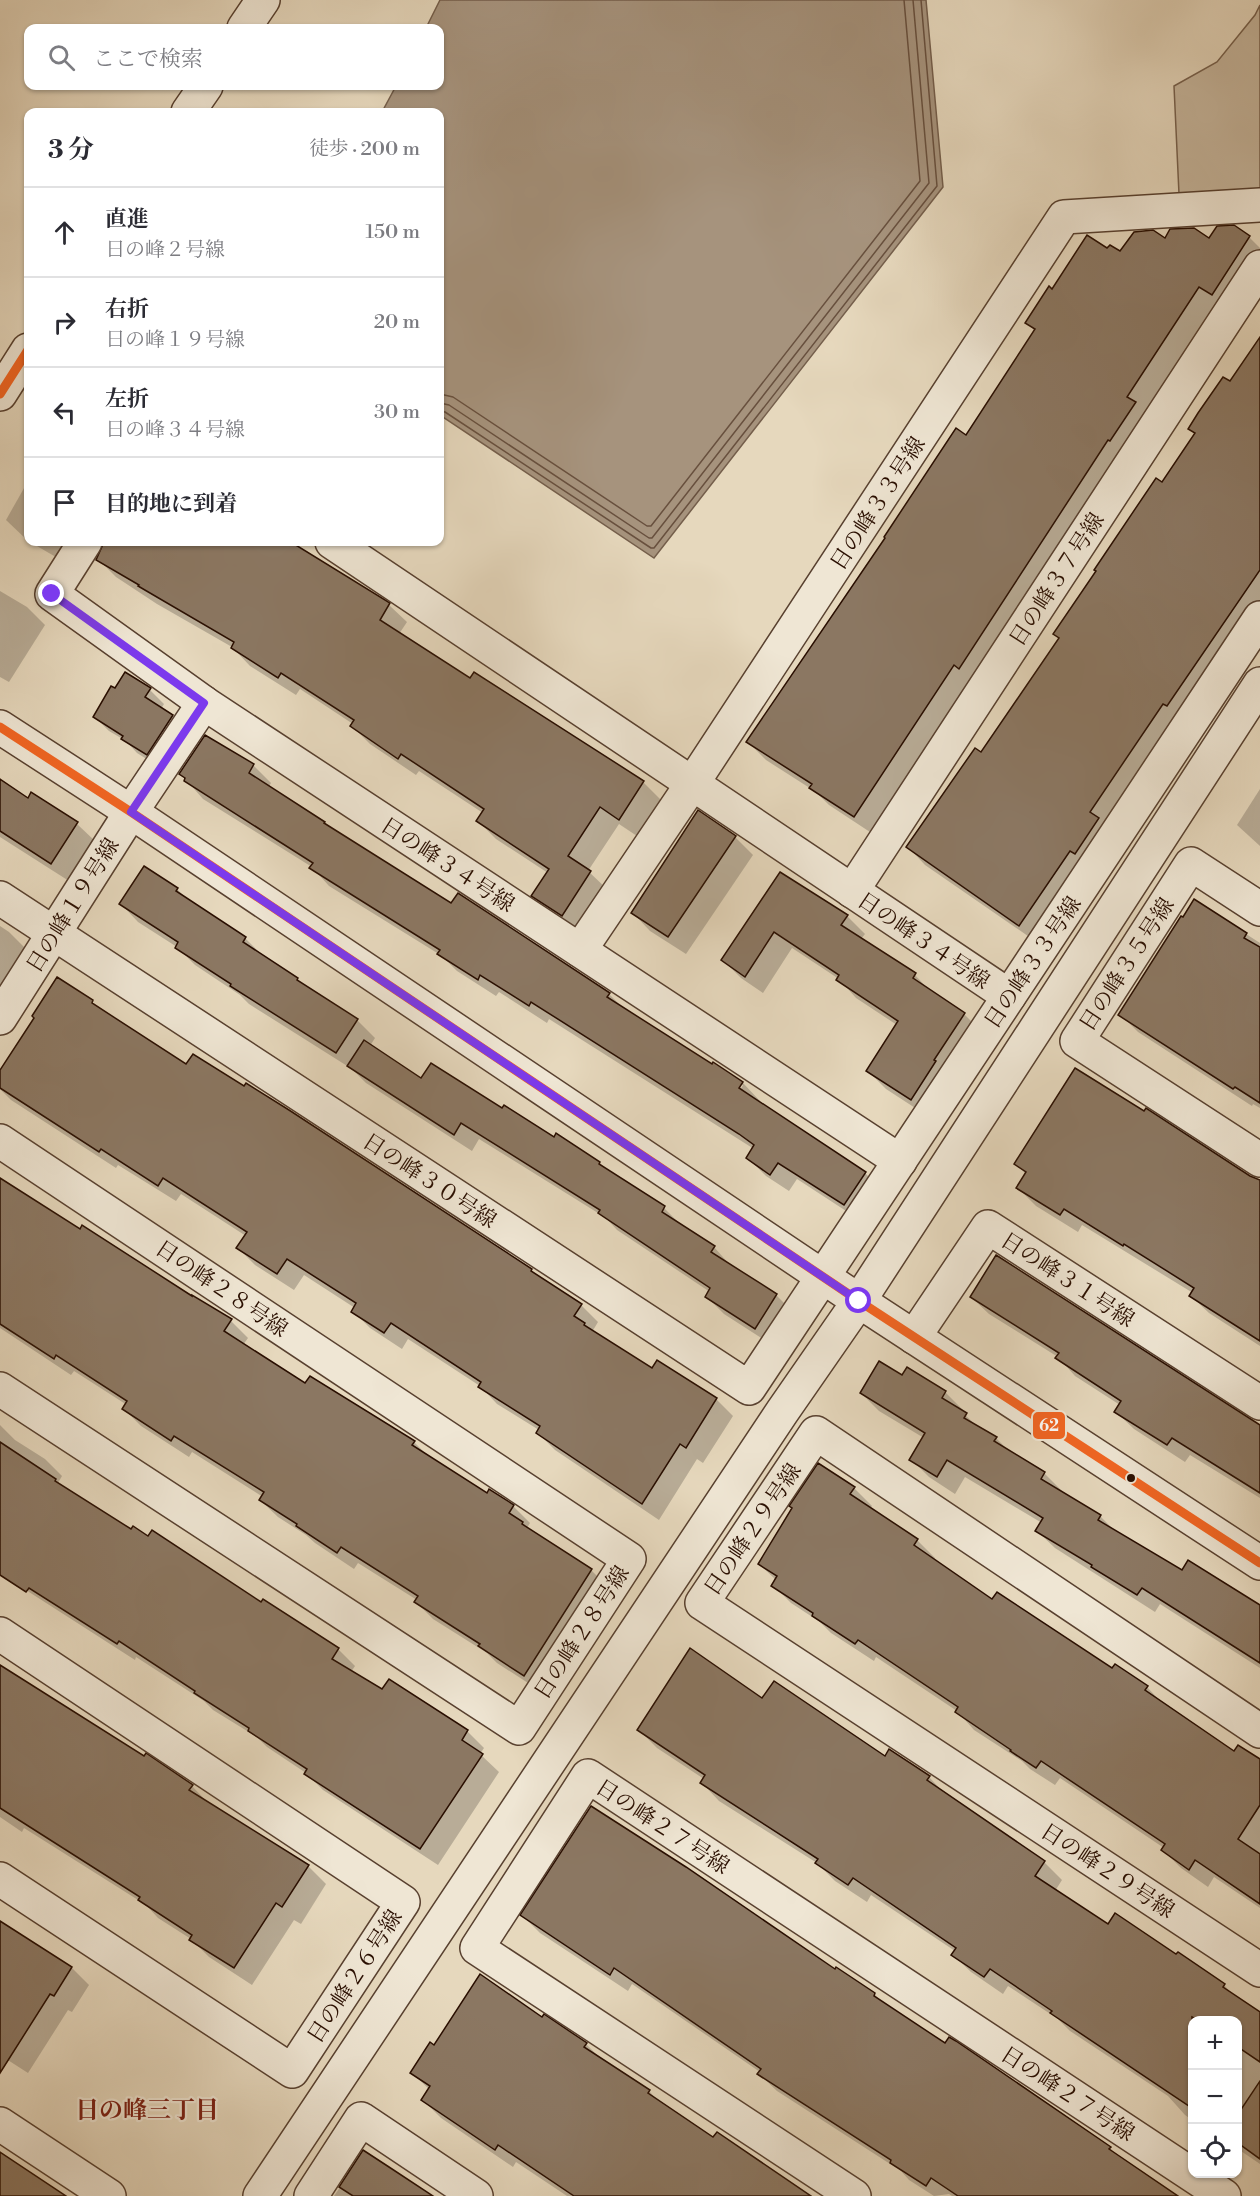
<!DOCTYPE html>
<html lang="ja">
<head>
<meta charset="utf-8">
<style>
  body { margin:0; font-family:"Libre Bodoni","Noto Serif JP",serif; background:#f2f2f3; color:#2b2b33 }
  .controls { position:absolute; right:18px; bottom:18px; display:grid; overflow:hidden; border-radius:12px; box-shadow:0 2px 4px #0004 }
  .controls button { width:54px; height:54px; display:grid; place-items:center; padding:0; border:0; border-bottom:2px solid #e1e1e2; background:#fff; color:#2b2b33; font:30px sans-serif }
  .stop { position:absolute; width:18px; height:18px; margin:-14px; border:4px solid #7c3aed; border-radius:50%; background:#fff }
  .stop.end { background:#7c3aed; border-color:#fff; box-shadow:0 2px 6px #0008 }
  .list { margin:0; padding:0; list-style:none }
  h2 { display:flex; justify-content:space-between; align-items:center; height:78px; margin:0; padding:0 24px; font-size:26px }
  h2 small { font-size:20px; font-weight:400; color:#7c7c81 }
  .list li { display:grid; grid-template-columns:39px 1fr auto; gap:18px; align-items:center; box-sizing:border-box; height:90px; padding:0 24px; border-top:2px solid #e1e1e2 }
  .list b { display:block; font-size:22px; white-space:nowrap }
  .list p { margin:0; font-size:20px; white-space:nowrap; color:#7c7c81 }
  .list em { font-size:20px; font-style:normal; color:#7c7c81 }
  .icon { flex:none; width:33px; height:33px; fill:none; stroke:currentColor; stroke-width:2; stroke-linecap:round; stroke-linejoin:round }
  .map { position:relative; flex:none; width:1260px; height:2196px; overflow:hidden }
  .search { position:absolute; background:#fff; box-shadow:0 2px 4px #0004; left:24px; top:24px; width:420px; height:66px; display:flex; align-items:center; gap:15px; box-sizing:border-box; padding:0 21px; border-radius:12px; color:#7c7c81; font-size:22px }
  .panel { position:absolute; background:#fff; box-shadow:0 2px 4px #0004; left:24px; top:108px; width:420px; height:438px; border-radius:12px }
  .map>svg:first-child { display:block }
</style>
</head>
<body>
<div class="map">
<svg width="1260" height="2196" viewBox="0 0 1260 2196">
  <rect width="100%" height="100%" fill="#e6d8bd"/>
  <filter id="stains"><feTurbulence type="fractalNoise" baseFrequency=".00333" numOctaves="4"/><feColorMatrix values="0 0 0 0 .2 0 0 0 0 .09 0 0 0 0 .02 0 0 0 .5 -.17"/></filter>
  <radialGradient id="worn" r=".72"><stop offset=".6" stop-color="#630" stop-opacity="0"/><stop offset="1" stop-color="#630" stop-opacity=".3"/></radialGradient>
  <polygon fill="#c6b69d" stroke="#78624e" stroke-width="1.5" points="1260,5 1260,190 1179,194 1174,86 1217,62 1255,15"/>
  <polygon fill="#a6937d" stroke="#745e4b" stroke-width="1.5" points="440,0 926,0 943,187 654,558 440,415 440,112 382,112 396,86 440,86 440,28 426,28"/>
  <g fill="#0003" fill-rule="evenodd">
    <polygon points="1249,237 1260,248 1260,266 873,834 829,805 816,792 766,760 748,742 967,437 1035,331 1027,323 1052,291 1107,250 1121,254 1165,240"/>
    <polygon points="1260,339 1260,613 1038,943 925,865 908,847 982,754 1196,434 1190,429 1230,383"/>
    <polygon points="28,481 28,541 6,520"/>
    <polygon points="30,542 100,542 73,567"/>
    <polygon points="105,542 295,542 304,552 389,605 407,622 399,634 471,681 475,674 643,782 661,800 637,836 619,824 588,871 608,890 580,933 551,914 533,896 548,873 496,839 478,821 483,813 419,771 416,775 370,744 352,726 353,724 300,689 296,695 250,666 232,647 157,604 116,577 98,559"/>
    <polygon points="0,591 27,607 45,625 9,682 0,677"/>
    <polygon points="150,690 164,704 161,709 173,716 186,730 161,768 137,753 126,741 109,731 95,717"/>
    <path d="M253,765L271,783L268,788L452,905L609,994L625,1010L712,1067L713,1064L743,1083L760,1101L759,1103L865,1173L883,1191L863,1222L797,1179L789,1191L766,1176L748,1158L754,1149L549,1019L547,1023L499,992L496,996L457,971L442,956L329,886L312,867L203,799L181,774ZM740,1085H743L737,1096Z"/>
    <polygon points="0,781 28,800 77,824 95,841 69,881 0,837"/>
    <polygon points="1260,789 1260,846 1237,825"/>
    <polygon points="735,837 753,855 686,954 650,931 633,913"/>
    <polygon points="780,874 847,916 865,934 861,939 915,975 932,993 964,1014 982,1032 929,1117 886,1089 868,1071 897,1025 856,998 839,979 792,948 763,993 741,978 723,960"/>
    <polygon points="177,889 191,903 245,938 263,956 297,979 307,989 357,1020 375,1038 370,1046 422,1080 502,1110 600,1163 609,1173 664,1208 681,1225 714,1247 730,1265 776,1295 793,1312 772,1345 724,1314 707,1297 710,1292 617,1230 606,1218 479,1139 472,1151 366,1083 352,1069 249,1004 240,995 195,965 177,947 138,922 121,904"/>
    <polygon points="1195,901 1260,943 1260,1108 1253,1104 1252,1106 1138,1032 1120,1014"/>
    <polygon points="0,926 9,932 27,950 0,993"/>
    <polygon points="92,1002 103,1012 187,1066 531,1270 539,1278 581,1305 598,1322 592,1332 652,1371 716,1399 733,1416 703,1463 697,1459 659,1520 555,1450 538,1433 539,1430 497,1404 480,1386 408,1339 402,1349 370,1328 353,1311 355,1308 304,1275 294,1290 255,1265 238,1248 246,1236 181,1194 176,1201 118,1165 116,1168 11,1100 0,1089 0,1073"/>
    <polygon points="1146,1110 1260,1182 1260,1346 1209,1313 1191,1296 1193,1293 1082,1225 1078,1232 1036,1206 1018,1188 1026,1174 1016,1164 1144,1113"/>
    <polygon points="0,1180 80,1231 231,1321 248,1338 243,1345 306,1385 414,1442 431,1459 487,1495 513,1506 530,1523 527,1528 529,1530 591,1570 608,1587 542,1692 497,1663 487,1653 433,1619 416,1602 417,1600 358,1563 354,1569 315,1543 306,1535 278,1517 260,1500 263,1497 192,1452 189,1457 141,1426 124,1409 127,1405 74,1371 71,1375 0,1328"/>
    <polygon points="971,1297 1260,1427 1260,1498 1190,1455 1185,1462 1134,1429 1116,1412 1120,1405 1075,1376 1058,1357 989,1314"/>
    <polygon points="903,1377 945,1392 963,1410 962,1412 981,1430 996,1438 1011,1453 1044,1473 1062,1491 1061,1493 1100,1516 1117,1533 1182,1572 1260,1607 1260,1668 1160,1604 1155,1612 1055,1548 1037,1531 1042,1523 965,1477 955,1494 929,1477 911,1459 924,1438 879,1411 861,1393"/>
    <polygon points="0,1425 15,1440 45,1459 62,1476 58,1483 64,1489 131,1532 338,1649 355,1666 351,1672 383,1692 467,1731 484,1748 480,1754 499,1772 438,1865 323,1790 306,1773 267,1747 257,1737 213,1710 204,1701 136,1657 135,1660 29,1592 12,1575 0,1567"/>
    <polygon points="854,1488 872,1506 870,1509 917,1540 935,1558 934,1560 993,1601 1113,1670 1147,1687 1164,1705 1235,1753 1260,1761 1260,1908 1214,1877 1208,1887 1181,1868 1163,1850 1164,1848 1060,1778 1055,1785 1030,1769 1022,1761 974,1730 957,1711 876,1657 874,1661 831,1633 820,1622 791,1603 773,1585 776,1580 759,1564"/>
    <polygon points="0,1666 192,1786 209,1804 308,1866 326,1884 301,1924 294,1920 252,1985 209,1957 191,1939 158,1918 146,1905 24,1828 22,1832 0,1817"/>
    <polygon points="763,1700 929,1777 947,1796 1044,1862 1062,1880 1055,1891 1108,1926 1224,1985 1237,1999 1260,2014 1260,2164 1238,2149 1238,2020 1192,2020 1192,2120 1185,2115 1168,2096 1070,2031 1058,2019 1008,1986 1003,1994 971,1972 953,1955 955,1951 871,1895 867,1902 835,1881 817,1863 719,1801 702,1783 704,1779 657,1748 639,1730"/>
    <polygon points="522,1915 835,1971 836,1969 875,1995 886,2006 1110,2148 1120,2159 1174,2196 952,2196 949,2194 934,2196 909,2180 901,2171 777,2091 759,2074 760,2072 632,1984 628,1991 540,1933"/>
    <polygon points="0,1921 72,1968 89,1985 72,2012 68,2010 28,2073 0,2055"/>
    <polygon points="542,2019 586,2044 603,2061 649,2091 662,2105 713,2139 809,2196 567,2196 516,2162 513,2167 441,2118 423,2100 430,2090 412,2073 434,2047"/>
    <polygon points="364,2152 431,2196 334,2196"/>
  </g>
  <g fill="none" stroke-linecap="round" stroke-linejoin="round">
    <g stroke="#68503e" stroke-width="1.5">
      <polyline points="440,394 453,397 647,526 651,526 920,181 904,0"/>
      <polyline points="440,403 449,405 649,538 652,538 929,183 913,0"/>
      <polyline points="440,411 445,412 651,548 654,548 937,186 921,0"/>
    </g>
  </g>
  <g fill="#8b7762" stroke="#290e00" stroke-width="1.5">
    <polygon points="1234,225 1250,236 1212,295 1199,287 1127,397 1136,402 1110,441 1108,440 959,669 954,665 854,817 809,788 812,784 746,742 885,538 884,537 956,428 966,435 1035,329 1025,323 1049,286 1052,289 1087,235 1107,248 1110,245 1120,251 1134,232 1153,230 1165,238 1170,229 1194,228 1209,238 1217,226"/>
    <polygon points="1260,337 1260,570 1167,706 1163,704 1090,812 1099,818 1075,854 1070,851 1019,926 906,847 975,748 981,752 1059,638 1053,634 1096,571 1094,570 1156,478 1162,482 1195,433 1188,429 1198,413 1223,377 1230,381"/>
    <polygon points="104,542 291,542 390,603 380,620 470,678 474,672 644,781 619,820 600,807 568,856 591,871 562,916 531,896 549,869 476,821 484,809 401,754 398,759 350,726 354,720 281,673 278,678 231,648 234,642 138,586 139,585 96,560"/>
    <polygon points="125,672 151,688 145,697 173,715 147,755 121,739 123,736 93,717 111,686 115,688"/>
    <polygon points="205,735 254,764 249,773 325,822 324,823 451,903 458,893 610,993 607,997 712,1064 713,1062 743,1082 739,1088 866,1172 844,1205 778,1163 770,1175 746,1158 754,1145 739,1134 531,1002 529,1006 480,975 478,980 437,954 440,950 309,868 313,863 184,781 185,778 179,774"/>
    <polygon points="0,779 28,798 31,792 78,822 51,864 0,831"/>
    <polygon points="698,810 736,836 668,937 631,913"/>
    <polygon points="144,866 178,888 176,891 246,937 243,942 298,978 297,980 358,1019 336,1053 230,986 231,984 175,948 178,942 119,904"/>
    <polygon points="780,872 848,915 841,925 916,973 913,978 965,1013 934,1060 936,1061 911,1100 866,1071 898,1021 836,980 839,975 774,932 745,977 721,960"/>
    <polygon points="1194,899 1247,933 1244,938 1260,947 1260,1103 1235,1087 1233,1089 1118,1015 1181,916 1183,917"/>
    <polygon points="57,977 93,1000 92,1003 186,1064 193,1054 244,1086 246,1083 289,1110 532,1269 531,1271 582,1304 574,1316 585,1323 584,1325 652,1368 657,1360 717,1398 686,1448 680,1444 642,1504 536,1433 540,1426 478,1387 481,1382 391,1323 384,1333 351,1312 356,1303 287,1259 277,1274 236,1248 247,1232 163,1178 158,1186 101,1149 99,1152 0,1088 0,1070 34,1018 32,1016"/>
    <polygon points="364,1040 421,1078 431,1063 502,1108 504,1105 554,1137 556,1133 600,1162 599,1164 665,1206 662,1212 715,1246 711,1252 777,1294 755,1329 705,1297 710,1288 598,1213 600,1210 461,1123 454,1135 347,1066"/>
    <polygon points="1075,1068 1144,1111 1146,1108 1250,1176 1260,1180 1260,1341 1189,1296 1194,1288 1124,1244 1123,1246 1064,1209 1060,1215 1016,1188 1026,1172 1014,1164"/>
    <polygon points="0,1178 80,1229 82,1225 192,1296 192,1295 232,1319 224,1331 305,1383 310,1376 415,1441 412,1445 487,1493 489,1489 514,1505 509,1513 523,1522 522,1524 592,1569 524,1676 478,1646 480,1644 414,1602 418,1596 341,1547 337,1553 296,1526 297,1524 259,1500 264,1492 174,1436 171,1441 122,1409 127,1401 56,1355 54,1359 0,1324"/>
    <polygon points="996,1255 1260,1425 1260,1493 1172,1438 1167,1445 1114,1412 1121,1401 1055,1358 1059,1353 970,1297"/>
    <polygon points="879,1361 902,1375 907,1367 946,1391 942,1398 967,1413 964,1418 997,1437 994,1441 1045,1472 1041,1479 1101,1515 1098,1520 1182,1570 1188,1560 1260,1605 1260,1663 1142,1588 1137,1595 1091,1567 1092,1565 1035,1531 1043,1518 947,1460 937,1477 909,1460 925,1433 860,1393"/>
    <polygon points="0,1442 56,1479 55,1481 131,1529 133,1526 148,1536 152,1530 261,1602 263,1599 339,1648 332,1659 382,1689 389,1679 468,1730 462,1740 483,1754 420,1849 304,1774 307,1769 248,1731 249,1728 194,1693 195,1691 119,1641 117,1644 29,1588 26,1592 0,1575"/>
    <polygon points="818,1463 855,1487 850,1494 918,1539 914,1545 992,1599 997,1592 1112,1668 1115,1664 1148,1686 1145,1690 1234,1751 1238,1745 1260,1759 1260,1805 1238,1839 1260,1854 1260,1904 1195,1860 1189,1870 1161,1850 1165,1844 1041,1761 1036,1768 1010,1751 1011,1750 955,1712 958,1707 858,1640 855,1644 812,1616 813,1613 771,1586 777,1576 758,1564 792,1508 789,1506"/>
    <polygon points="690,1648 762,1698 774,1681 885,1756 889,1749 930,1776 927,1780 1045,1861 1035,1876 1108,1924 1115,1913 1176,1954 1178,1952 1225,1984 1223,1987 1260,2012 1260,2062 1238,2047 1238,2020 1198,2020 1192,2017 1192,2108 1050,2013 1052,2011 990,1969 984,1977 951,1955 956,1948 853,1878 848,1885 815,1863 818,1859 700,1783 705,1775 637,1730"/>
    <polygon points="0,1665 144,1756 146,1753 193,1785 189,1790 309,1865 282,1907 276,1903 234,1968 189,1940 192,1935 138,1900 140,1897 0,1808"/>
    <polygon points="591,1806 686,1867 835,1969 836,1967 875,1993 874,1996 945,2043 949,2037 956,2041 1111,2147 1109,2149 1178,2196 958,2196 931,2178 926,2186 890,2163 891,2160 757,2074 761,2069 614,1968 610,1975 520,1915"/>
    <polygon points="0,1921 72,1967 54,1996 50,1994 0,2073"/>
    <polygon points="480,1974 542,2017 544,2014 587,2043 584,2047 650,2090 648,2093 713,2137 717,2132 811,2196 574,2196 498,2145 495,2150 421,2100 430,2086 410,2073 430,2042 434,2045"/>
    <polygon points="1260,2081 1260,2159 1238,2143 1238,2114"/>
    <polygon points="363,2150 389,2167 433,2196 353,2196 339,2187"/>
    <polygon points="0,2152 66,2196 0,2196"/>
  </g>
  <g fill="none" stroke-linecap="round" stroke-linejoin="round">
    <g stroke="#58402f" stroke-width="36">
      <g id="minor">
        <polyline points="244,28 263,0"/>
        <polyline points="188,112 206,86"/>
        <polyline points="0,394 28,350"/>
        <polyline points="85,542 52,594 204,703 900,1161"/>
        <polyline points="332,542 1009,996"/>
        <polyline points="0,727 131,812 859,1301 1260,1563"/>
        <polyline points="852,891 1260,267"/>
        <polyline points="0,898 749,1388 1260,618"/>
        <polyline points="1260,909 1191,864 1077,1041 1260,1160"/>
        <polyline points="580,950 692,784 1064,217 1260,205"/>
        <polyline points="0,1018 131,812 204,703"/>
        <polyline points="0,1141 629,1559 519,1728 0,1389"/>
        <polyline points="914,1337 988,1227 1260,1403"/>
        <polyline points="0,1634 403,1902 292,2071 0,1879"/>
        <polyline points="1260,1731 816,1433 702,1603 1260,1970"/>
        <polyline points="0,2124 109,2196"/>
        <polyline points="260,2196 782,1412 859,1301 1260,684"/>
        <polyline points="311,2196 361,2119 476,2196"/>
        <polyline points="854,2196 477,1948 588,1776 1224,2196"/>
      </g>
    </g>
    <use href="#minor" stroke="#efe6d4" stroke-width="33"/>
    <g stroke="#efe6d4" stroke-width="14">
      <g id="bus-1">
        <polyline points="0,394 28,350"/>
        <polyline points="0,727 131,812 859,1301 1260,1563"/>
      </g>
    </g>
    <use href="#bus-1" stroke="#f26522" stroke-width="9"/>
  </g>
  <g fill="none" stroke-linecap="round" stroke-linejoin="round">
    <polyline stroke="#7c3aed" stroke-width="8" points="52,594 204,703 131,812 859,1301"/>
  </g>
  <circle fill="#290e00" stroke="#efe6d4" stroke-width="2" cx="1131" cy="1478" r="5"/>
  <g text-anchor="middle" stroke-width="4.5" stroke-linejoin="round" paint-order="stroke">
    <g font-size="22" fill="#290e00" stroke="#efe6d4">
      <text transform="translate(877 503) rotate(-57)" y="8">日の峰３３号線</text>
      <text transform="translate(1056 579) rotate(-57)" y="8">日の峰３７号線</text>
      <text transform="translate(448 864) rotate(33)" y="8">日の峰３４号線</text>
      <text transform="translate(72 905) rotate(-58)" y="8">日の峰１９号線</text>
      <text transform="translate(924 940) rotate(34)" y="8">日の峰３４号線</text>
      <text transform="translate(1032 962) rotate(-56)" y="8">日の峰３３号線</text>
      <text transform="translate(1126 964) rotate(-57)" y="8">日の峰３５号線</text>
      <text transform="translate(430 1180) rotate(33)" y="8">日の峰３０号線</text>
      <text transform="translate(1068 1279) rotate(33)" y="8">日の峰３１号線</text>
      <text transform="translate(222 1288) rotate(34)" y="8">日の峰２８号線</text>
      <text transform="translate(752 1529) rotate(-56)" y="8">日の峰２９号線</text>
      <text transform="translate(581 1632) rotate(-57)" y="8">日の峰２８号線</text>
      <text transform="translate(663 1826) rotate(33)" y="8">日の峰２７号線</text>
      <text transform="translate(1108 1870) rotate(33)" y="8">日の峰２９号線</text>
      <text transform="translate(354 1976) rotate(-57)" y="8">日の峰２６号線</text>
      <text transform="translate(1068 2093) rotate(33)" y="8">日の峰２７号線</text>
    </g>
    <g font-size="24" font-weight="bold" fill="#7a1f14" stroke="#efe6d4">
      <text x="147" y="2118">日の峰三丁目</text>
    </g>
  </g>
  <rect stroke="#efe6d4" stroke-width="2" x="1032" y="1411" width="34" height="29" rx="6" fill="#f26522"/>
  <g font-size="16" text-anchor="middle" font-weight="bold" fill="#fff">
    <text x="1049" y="1431">62</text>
  </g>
  <rect width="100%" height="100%" filter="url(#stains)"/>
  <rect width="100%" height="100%" fill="url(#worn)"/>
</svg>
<div class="controls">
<button>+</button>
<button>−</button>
<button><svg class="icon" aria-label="locate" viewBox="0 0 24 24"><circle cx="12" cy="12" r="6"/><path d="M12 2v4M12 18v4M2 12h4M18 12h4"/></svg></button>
</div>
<div class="stop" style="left:859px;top:1301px"></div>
<div class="stop end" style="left:52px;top:594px"></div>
<div class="search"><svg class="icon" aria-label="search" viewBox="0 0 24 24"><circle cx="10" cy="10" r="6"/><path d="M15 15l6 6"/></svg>ここで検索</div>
<section class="panel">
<h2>3 分<small>徒歩 · 200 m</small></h2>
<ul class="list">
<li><svg class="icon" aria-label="ahead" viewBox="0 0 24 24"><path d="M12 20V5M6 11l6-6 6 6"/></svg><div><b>直進</b><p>日の峰２号線</p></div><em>150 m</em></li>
<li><svg class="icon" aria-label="right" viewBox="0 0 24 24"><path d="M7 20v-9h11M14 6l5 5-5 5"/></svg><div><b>右折</b><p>日の峰１９号線</p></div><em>20 m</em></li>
<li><svg class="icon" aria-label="left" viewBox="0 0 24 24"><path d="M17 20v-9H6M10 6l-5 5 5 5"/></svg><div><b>左折</b><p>日の峰３４号線</p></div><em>30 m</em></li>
<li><svg class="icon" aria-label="arrive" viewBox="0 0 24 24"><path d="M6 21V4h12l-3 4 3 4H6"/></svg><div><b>目的地に到着</b></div></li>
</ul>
</section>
</div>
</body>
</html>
